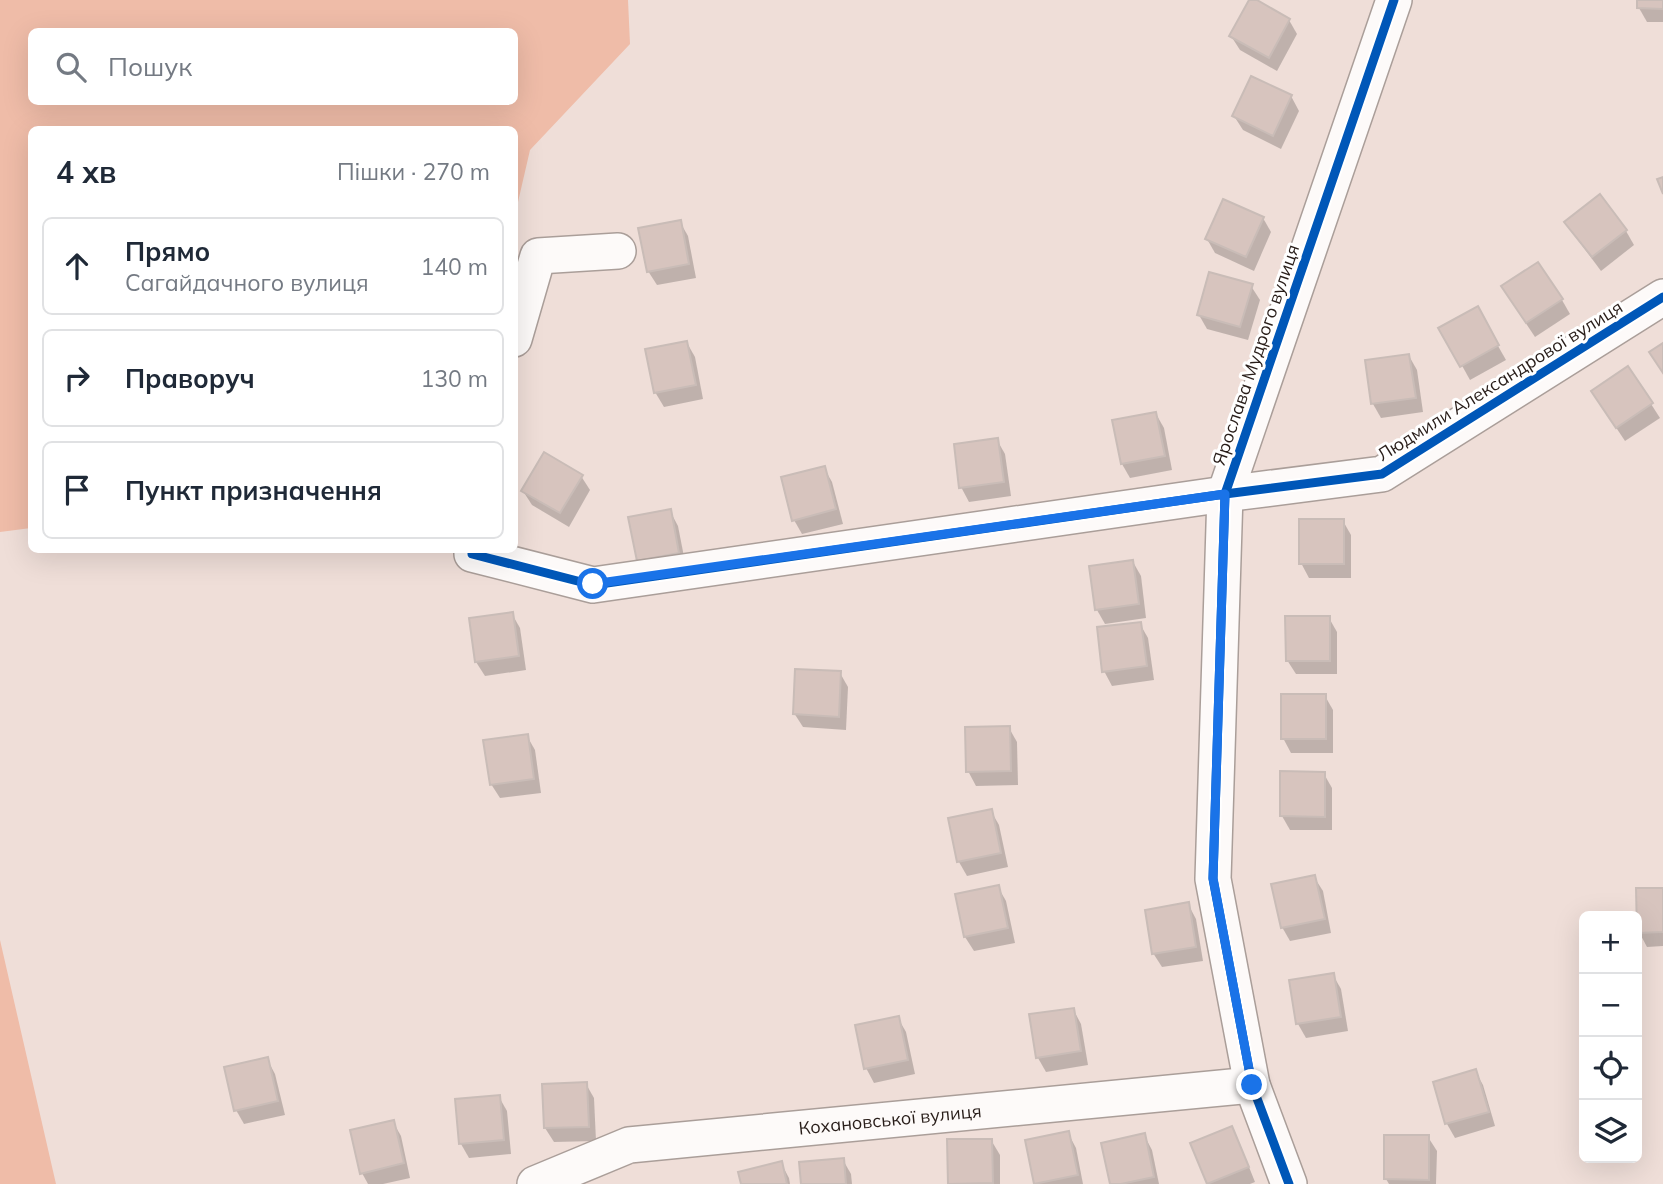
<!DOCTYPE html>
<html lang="uk">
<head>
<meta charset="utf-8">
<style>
  body { margin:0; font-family:Mulish,sans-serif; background:#f6f6f7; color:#1f2937 }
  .controls { position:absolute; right:21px; bottom:21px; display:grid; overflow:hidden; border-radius:10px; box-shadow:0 7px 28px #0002 }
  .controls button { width:63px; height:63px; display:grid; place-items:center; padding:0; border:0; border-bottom:2px solid #e0e1e3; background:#fff; color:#1f2937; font:35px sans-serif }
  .stop { position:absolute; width:21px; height:21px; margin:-16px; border:5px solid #1a73e8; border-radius:50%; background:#fff }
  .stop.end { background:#1a73e8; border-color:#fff; box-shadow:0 2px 7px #0008 }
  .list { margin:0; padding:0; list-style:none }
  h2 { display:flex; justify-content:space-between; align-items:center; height:91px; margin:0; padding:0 28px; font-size:30px }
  h2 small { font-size:23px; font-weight:400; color:#747a83 }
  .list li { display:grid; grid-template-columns:46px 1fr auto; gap:21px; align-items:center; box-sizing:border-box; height:98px; margin:0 14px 14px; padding:0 14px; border:2px solid #e0e1e3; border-radius:10px }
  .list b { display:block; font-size:26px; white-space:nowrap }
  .list p { margin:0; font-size:23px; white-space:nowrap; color:#747a83 }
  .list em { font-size:23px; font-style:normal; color:#747a83 }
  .icon { flex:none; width:38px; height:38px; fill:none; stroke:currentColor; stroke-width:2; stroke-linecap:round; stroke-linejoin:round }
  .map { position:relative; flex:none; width:1663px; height:1184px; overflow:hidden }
  .search { position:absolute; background:#fff; box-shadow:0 7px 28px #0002; left:28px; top:28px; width:490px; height:77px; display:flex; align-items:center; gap:18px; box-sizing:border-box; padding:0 24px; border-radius:10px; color:#747a83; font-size:26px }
  .panel { position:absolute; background:#fff; box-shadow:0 7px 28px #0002; left:28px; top:126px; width:490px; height:427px; border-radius:10px }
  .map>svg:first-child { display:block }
</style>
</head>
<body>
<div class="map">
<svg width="1663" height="1184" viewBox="0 0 1663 1184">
  <rect width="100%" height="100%" fill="#efded8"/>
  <g fill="#efbca8" fill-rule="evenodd">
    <path d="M0,0H628L630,44L530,150L515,215L514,130H32L31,528L0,532ZM32,32H514V102H32Z"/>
    <polygon points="0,940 56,1184 57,1184 0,1184"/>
  </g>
  <g fill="#0003">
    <polygon points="1251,0 1289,20 1297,34 1277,71 1240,50 1231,36"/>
    <polygon points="1639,0 1663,0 1663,22 1647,22 1639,8"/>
    <polygon points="1291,96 1299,111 1281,149 1243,130 1234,116"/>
    <polygon points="1263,218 1271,232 1254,271 1215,253 1207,239"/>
    <polygon points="680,222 688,236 696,278 657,285 648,271"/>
    <polygon points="1566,222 1626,231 1634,245 1601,271 1575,236"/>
    <polygon points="1251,286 1260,300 1248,340 1207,329 1199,315"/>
    <polygon points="1562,300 1570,314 1535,337 1511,301"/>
    <polygon points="1477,309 1506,360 1470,380 1441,328"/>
    <polygon points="687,343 695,357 703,399 664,407 655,392"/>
    <polygon points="1409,356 1417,370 1423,412 1381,418 1373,404"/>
    <polygon points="1628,368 1660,418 1625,441 1601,405"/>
    <polygon points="1156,414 1164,428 1172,470 1130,478 1122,464"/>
    <polygon points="997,440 1005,454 1011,496 969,502 961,487"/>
    <polygon points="824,468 832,482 843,524 802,534 794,520"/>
    <polygon points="581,476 590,490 569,527 532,505 523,491"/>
    <polygon points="670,511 678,526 686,567 647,575 639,561"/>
    <polygon points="1343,521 1351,535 1351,578 1309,578 1301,563"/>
    <polygon points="1133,562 1141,576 1146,618 1105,624 1097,610 1091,567"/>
    <polygon points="512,614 520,628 526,670 485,676 476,662"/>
    <polygon points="1329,618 1337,632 1337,674 1296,674 1287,660"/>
    <polygon points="1140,624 1148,638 1154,680 1112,686 1104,671"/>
    <polygon points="840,673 848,687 846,730 803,727 794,713"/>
    <polygon points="1325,696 1333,710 1333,753 1291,753 1283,738"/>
    <polygon points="1009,728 1017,742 1018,785 976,786 968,771"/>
    <polygon points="527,736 535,750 541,793 500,798 491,784"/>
    <polygon points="1324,774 1332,788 1332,830 1290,830 1282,816"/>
    <polygon points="991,811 999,825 1008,867 967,876 959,862 950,819"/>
    <polygon points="1314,877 1323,891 1331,933 1290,941 1282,927"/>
    <polygon points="998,887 1006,901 1015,943 974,951 965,937 957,895"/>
    <polygon points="1663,889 1663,946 1647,947 1639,932"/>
    <polygon points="1188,904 1196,919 1203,961 1162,967 1153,953"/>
    <polygon points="1333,975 1341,989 1348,1031 1306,1038 1298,1024"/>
    <polygon points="1073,1009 1081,1024 1088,1065 1046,1072 1038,1058 1031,1016"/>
    <polygon points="898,1018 906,1032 915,1074 874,1083 866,1068"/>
    <polygon points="267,1059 275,1074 285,1115 244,1124 236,1110"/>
    <polygon points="1475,1071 1483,1085 1495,1126 1455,1138 1447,1124 1435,1083"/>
    <polygon points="586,1084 594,1098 596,1141 554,1142 545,1128"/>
    <polygon points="499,1097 507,1111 511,1154 469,1158 461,1144"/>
    <polygon points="393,1122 401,1136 410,1178 383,1184 368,1184 362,1173"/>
    <polygon points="1231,1128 1239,1142 1255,1182 1250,1184 1209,1184 1192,1144"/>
    <polygon points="1068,1133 1076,1148 1083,1184 1035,1184 1027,1141"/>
    <polygon points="1144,1135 1152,1150 1159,1184 1111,1184"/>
    <polygon points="1428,1137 1437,1151 1436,1184 1389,1184 1386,1179"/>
    <polygon points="991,1140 1000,1155 1000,1184 950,1184"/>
    <polygon points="843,1160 851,1174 852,1184 803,1184"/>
    <polygon points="781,1163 789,1178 790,1184 743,1184"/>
  </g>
  <g fill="#d7c4be" stroke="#c9bcb7" stroke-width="2">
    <polygon points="1249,0 1257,0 1290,19 1269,58 1229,36"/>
    <polygon points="1637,0 1663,0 1663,9 1637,8"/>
    <polygon points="1251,76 1292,95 1273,136 1232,116"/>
    <polygon points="1663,177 1663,194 1657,179"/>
    <polygon points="1600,194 1627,230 1592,257 1564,222"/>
    <polygon points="1223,199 1264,217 1246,257 1205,239"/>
    <polygon points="681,220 689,264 647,272 638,228"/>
    <polygon points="1538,262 1563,299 1526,323 1501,286"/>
    <polygon points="1209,272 1253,284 1240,327 1197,315"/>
    <polygon points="1478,306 1499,345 1460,367 1438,328"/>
    <polygon points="687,341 696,385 654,393 645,349"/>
    <polygon points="1663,343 1663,373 1649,352"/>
    <polygon points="1409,354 1416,398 1371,404 1365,360"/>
    <polygon points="1628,366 1653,403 1616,428 1591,391"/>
    <polygon points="1156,412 1165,456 1121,464 1112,420"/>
    <polygon points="998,438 1004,482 959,488 954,444"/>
    <polygon points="544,452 583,475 560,513 521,491"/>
    <polygon points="825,466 836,509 792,521 781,477"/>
    <polygon points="671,509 679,553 637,561 628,517"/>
    <rect x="1299" y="519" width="45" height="45"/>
    <polygon points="1133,560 1139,604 1095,610 1089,566"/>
    <polygon points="513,612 519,656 475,662 469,618"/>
    <polygon points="1285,616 1330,616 1330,661 1286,661"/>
    <polygon points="1141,622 1147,666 1102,672 1097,627"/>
    <polygon points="795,669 841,671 839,717 793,714"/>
    <rect x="1281" y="694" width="45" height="45"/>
    <polygon points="1010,726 1011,771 966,772 965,727"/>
    <polygon points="528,734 534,779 490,785 483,740"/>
    <polygon points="1280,771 1325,772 1325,817 1280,816"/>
    <polygon points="992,809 1001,853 957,862 948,818"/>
    <polygon points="1315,875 1325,919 1281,928 1271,884"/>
    <polygon points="999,885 1008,928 964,937 955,894"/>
    <polygon points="1636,888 1663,888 1663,932 1637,933"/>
    <polygon points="1189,902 1196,947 1152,954 1145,910"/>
    <polygon points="1334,973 1341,1017 1296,1024 1289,980"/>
    <polygon points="1074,1008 1081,1051 1036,1058 1029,1014"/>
    <polygon points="899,1016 908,1060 864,1069 855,1025"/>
    <polygon points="268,1057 278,1101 234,1111 224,1067"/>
    <polygon points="1476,1069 1489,1112 1445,1124 1433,1082"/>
    <polygon points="587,1082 589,1127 544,1128 542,1084"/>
    <polygon points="500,1095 504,1140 459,1144 455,1099"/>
    <polygon points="394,1120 404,1163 360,1174 350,1130"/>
    <polygon points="1232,1126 1249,1167 1207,1184 1190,1143"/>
    <polygon points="1069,1131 1078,1175 1034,1184 1025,1140"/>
    <polygon points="1145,1133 1154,1177 1121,1184 1110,1184 1101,1143"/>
    <polygon points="1384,1135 1429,1135 1429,1180 1384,1179"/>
    <polygon points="947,1139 992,1139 993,1183 948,1184"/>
    <polygon points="844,1158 846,1184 801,1184 799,1162"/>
    <polygon points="782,1161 787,1184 741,1184 738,1172"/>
  </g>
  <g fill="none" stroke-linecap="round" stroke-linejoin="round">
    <g stroke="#aa9e99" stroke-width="38">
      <g id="street">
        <polyline points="514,339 538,256 618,251"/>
        <polyline points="472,550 472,554 593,585 1225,494 1382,474 1663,297"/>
        <path id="s1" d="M535,1184L629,1145L1252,1085"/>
        <polyline points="1289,1184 1252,1085 1213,879 1225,494 1394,0"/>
      </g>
    </g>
    <use href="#street" stroke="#fdfaf9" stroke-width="35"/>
    <g stroke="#fff" stroke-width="13">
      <g id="cycleway">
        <polyline points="472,550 472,554 593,585 1225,494 1382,474 1663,297"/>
        <polyline points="1289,1184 1252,1085 1213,879 1225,494 1394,0"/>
      </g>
    </g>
    <use href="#cycleway" stroke="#0057b8" stroke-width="9"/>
  </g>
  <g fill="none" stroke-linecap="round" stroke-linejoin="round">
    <polyline stroke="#1a73e8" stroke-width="9" points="593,584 1225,494 1213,878 1252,1085"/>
  </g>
  <g text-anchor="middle" stroke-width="6" stroke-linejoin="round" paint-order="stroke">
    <g font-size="18" fill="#281d19" stroke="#fff">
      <text transform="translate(1256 355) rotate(-71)" y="6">Ярослава Мудрого вулиця</text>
      <text transform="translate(1500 381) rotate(-32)" y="6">Людмили Александрової вулиця</text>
      <text dy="6" stroke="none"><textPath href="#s1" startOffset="364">Кохановської вулиця</textPath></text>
    </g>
  </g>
</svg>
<div class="controls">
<button>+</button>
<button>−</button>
<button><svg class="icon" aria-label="locate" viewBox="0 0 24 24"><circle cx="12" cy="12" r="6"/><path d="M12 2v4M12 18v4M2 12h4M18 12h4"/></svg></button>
<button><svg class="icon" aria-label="layers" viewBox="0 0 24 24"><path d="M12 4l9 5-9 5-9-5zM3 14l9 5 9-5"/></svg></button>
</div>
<div class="stop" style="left:593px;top:584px"></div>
<div class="stop end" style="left:1252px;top:1085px"></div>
<div class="search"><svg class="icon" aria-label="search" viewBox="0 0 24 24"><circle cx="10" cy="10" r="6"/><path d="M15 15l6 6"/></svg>Пошук</div>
<section class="panel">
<h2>4 хв<small>Пішки · 270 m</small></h2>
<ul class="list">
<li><svg class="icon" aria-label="ahead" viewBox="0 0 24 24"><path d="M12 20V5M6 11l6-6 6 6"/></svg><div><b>Прямо</b><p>Сагайдачного вулиця</p></div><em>140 m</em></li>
<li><svg class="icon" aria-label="right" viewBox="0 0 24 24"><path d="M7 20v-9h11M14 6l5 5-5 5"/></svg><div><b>Праворуч</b></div><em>130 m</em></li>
<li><svg class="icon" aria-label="arrive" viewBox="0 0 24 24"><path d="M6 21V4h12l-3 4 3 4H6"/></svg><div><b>Пункт призначення</b></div></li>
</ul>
</section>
</div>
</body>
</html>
